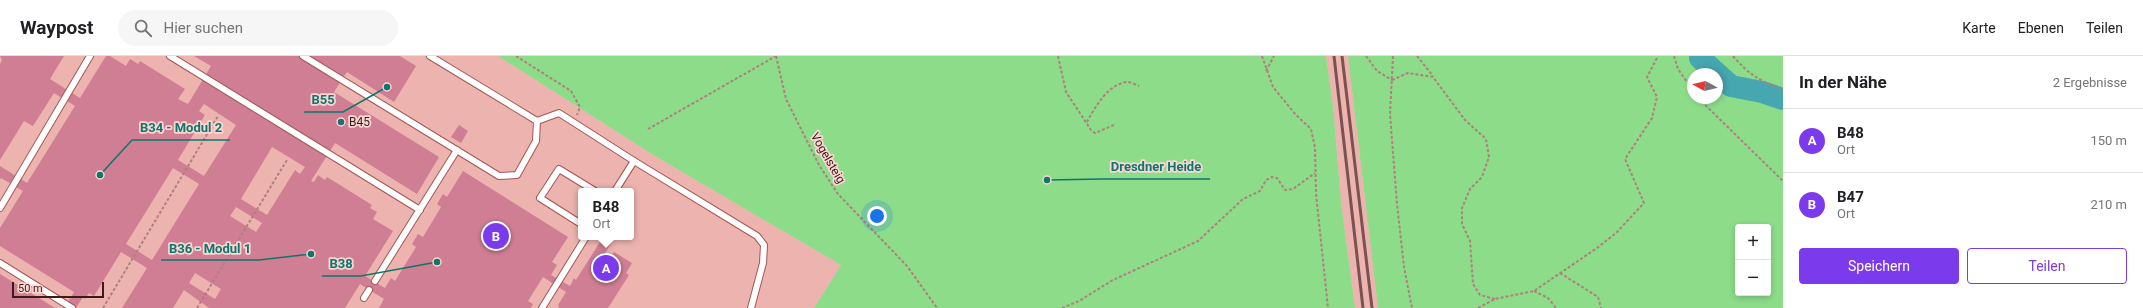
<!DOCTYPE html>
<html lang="de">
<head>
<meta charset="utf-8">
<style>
  body { margin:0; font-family:Roboto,sans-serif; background:#f6f6f6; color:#202124 }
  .controls { position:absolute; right:12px; bottom:12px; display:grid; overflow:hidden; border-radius:4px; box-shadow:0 2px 6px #0003 }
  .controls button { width:36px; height:36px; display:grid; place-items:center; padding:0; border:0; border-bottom:1px solid #e0e0e0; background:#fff; color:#202124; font:20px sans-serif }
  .compass { position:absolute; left:1687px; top:12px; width:36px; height:36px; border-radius:50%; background:#fff; box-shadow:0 2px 6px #0003; rotate:278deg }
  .scale { position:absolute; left:12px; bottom:10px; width:92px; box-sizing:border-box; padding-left:4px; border:2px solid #3c1b1a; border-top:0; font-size:11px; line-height:14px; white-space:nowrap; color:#3c1b1a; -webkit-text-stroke:3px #fad6d3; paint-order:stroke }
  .you { position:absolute; left:877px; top:160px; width:14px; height:14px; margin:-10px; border:3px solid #fff; border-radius:50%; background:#1a73e8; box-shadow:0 0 0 6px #1a73e833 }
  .badge { display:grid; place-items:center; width:26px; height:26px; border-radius:50%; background:#7c3aed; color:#fff; font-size:13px; font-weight:700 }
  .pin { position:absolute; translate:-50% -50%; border:2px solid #fff; box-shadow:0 1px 4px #0006 }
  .popup { position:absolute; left:578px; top:132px; width:56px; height:52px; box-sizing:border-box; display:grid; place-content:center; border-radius:4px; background:#fff; filter:drop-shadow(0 1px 3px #0005); font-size:13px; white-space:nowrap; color:#757577 }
  .popup b { font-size:15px; color:#202124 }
  .popup::after { content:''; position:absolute; left:50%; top:100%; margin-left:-8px; border:8px solid transparent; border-top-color:#fff }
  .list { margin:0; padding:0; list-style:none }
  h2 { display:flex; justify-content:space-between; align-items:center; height:52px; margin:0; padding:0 16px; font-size:17px }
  h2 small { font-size:13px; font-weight:400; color:#757577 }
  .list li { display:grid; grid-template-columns:26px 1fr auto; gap:12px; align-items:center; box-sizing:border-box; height:64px; padding:0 16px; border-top:1px solid #e0e0e0 }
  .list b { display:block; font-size:15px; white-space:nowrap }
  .list p { margin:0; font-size:13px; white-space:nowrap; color:#757577 }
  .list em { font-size:13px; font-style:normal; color:#757577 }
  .actions { display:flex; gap:8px; padding:12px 16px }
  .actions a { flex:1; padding:9px 0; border:1px solid #7c3aed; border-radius:4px; text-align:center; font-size:14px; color:#7c3aed }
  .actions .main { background:#7c3aed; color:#fff }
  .icon { flex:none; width:22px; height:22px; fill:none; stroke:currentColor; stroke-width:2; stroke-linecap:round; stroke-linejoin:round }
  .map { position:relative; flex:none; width:1783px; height:252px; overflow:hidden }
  header { display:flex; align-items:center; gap:24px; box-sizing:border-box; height:56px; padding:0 20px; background:#fff; border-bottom:1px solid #e0e0e0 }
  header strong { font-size:19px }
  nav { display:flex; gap:22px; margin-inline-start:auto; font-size:14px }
  .search { width:280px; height:36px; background:#f6f6f6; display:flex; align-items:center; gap:10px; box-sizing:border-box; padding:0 14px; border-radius:22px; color:#757577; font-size:15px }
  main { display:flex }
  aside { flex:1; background:#fff }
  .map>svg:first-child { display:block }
</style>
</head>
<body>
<header>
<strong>Waypost</strong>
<div class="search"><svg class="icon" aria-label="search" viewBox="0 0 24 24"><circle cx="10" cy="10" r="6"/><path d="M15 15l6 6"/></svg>Hier suchen</div>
<nav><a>Karte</a><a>Ebenen</a><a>Teilen</a></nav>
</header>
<main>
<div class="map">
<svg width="1783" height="252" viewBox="0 0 1783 252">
  <rect width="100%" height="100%" fill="#f9c3bf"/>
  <g fill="#edb4af" fill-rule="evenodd">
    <path d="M0,0H498L655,100L841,209L814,252H0ZM581,135H631V181H581Z"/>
    <polygon points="1326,0 1348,0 1378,252 1355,252 1341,146 1333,49"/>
  </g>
  <g fill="#8cdc89" fill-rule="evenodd">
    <polygon points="498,0 1326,0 1333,49 1341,146 1355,252 814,252 841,209 655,100"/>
    <path d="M1348,0H1783V252H1378ZM1693,18H1717V42H1693ZM1738,171H1768V237H1738Z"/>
  </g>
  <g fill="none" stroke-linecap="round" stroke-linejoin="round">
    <polyline stroke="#46a7b0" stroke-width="22" points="1700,0 1700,2 1731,30 1762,36 1783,43"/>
  </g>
  <g fill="#cf7e93" fill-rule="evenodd">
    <path d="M0,0H64L50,23L80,42L106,0H110L126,10L130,3L138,8L140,5L185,33L178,43L188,48L211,10L194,0H400L416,10L394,46L347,16L334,36L439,101L417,138L335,87L311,125L314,126L318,119L325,124L327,121L372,149L370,152L377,156L373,163L393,175L365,220L385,232L391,222L395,225L416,191L412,188L418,178L423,181L441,151L437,148L443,138L447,141L463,115L568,181L552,206L557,209L551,219L570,230L574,222L576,224L603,181H615L602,202L608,206L614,196L632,207L626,217L629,219L608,252H559L558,249L566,236L543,221L528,245L533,248L531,252H379L384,243L360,228L345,252H209L184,234L173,252H122L147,212L121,196L94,240L89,237L85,243L83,241L76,252H64L74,236L0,190V172L23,135L1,122L0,124V110L27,127L75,50L54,37L33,70L24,65L0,104V8L2,4ZM204,48L236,69L204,120L178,104L205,59L199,55ZM272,91L305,111L300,118L295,114L267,159L241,143ZM173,112L199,128L152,204L126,188ZM236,151L262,167L256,176L230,160ZM195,217L221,233L215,243L189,227Z"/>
    <polygon points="459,69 468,75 461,87 451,81"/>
    <polygon points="0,218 55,252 0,252"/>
  </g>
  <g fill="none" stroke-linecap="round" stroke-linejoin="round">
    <g stroke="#a45653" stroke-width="8">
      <g id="service">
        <polyline points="170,0 420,154"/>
        <polyline points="303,0 499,120 517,119 536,85 537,65"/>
        <polyline points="430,0 537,65 559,57 634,105 757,180 764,189 763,207 751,252"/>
        <polyline points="615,135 634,105"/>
        <polyline points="0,152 90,0"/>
        <polyline points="581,168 540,142 559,113 595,135"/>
        <polyline points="0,207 72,252"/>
        <polyline points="375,225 457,94"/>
        <polyline points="364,242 369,234"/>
        <polyline points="542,252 586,181"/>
      </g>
    </g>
    <g stroke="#af817e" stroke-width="2" stroke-dasharray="3 2" stroke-linecap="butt">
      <polyline points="516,0 571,35 580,51 577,59"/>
      <polyline points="776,0 786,43 819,109 838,138 907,210 937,252"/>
      <polyline points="1058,0 1066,36 1091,74 1095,77 1114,69"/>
      <polyline points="1262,0 1273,31 1296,59 1311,73 1315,92 1316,138 1328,252"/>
      <polyline points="1366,0 1377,15 1392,24"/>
      <polyline points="1393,0 1390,58 1397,148 1404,211 1412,252"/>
      <polyline points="1417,0 1433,20"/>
      <polyline points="1674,0 1678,13 1693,35"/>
      <path d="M1733,0C1748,18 1761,26 1783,33"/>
      <polyline points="1266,15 1274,0"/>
      <polyline points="1392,24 1408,17 1433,21 1465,64 1486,83 1489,101 1482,121 1470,133 1462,152 1462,168 1470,185 1473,228 1480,239 1495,243"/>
      <polyline points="1698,42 1783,125"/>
      <path d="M1087,66C1095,51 1108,28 1127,26C1131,26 1136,29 1139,30"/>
      <polyline points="648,73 776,0"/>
      <polyline points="1560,217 1598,241 1601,252"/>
      <polyline points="1534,235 1548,242 1556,252"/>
      <polyline points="103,252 218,60"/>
      <polyline points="197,252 287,104"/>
      <polyline points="1062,252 1079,245 1113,224 1198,185 1243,143 1260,135 1266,124 1272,121 1277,122 1285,134 1293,133 1315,117"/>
      <polyline points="1478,252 1495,243 1534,235 1597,192 1616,177 1644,147 1625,103 1652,62 1657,41 1647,21 1658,0"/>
    </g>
    <use href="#service" stroke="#fff" stroke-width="6"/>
    <g stroke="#7a5250" stroke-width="3">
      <polyline points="1334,0 1363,252"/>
      <polyline points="1342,0 1372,252"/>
    </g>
  </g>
  <circle fill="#236e75" stroke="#fad6d3" stroke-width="1.5" cx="341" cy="66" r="4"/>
  <g text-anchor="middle" stroke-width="3.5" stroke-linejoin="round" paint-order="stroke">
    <g font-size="12" fill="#3c1b1a" stroke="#fad6d3" text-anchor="start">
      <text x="349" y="70">B45</text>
    </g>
    <g font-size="12" fill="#3c1b1a" stroke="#fad6d3">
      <text transform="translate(828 102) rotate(60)" y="4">Vogelsteig</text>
    </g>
  </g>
  <path fill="none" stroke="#0f766e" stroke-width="1.5" d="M387 31L343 56H304M100 119L132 84H230M1047 124L1103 123H1210M311 198L259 204H161M437 206L361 220H322"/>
  <g fill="#0f766e" stroke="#fad6d3" stroke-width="1.5">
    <circle cx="387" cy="31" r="4"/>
    <circle cx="100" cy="119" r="4"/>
    <circle cx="1047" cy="124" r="4"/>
    <circle cx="311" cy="198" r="4"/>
    <circle cx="437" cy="206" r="4"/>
  </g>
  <g font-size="13" text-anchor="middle" font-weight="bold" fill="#0f766e" stroke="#fad6d3" stroke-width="3.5" stroke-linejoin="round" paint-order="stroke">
    <text x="323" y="48">B55</text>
    <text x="181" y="76">B34 - Modul 2</text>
    <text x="1156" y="115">Dresdner Heide</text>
    <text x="210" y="197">B36 - Modul 1</text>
    <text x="341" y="212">B38</text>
  </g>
</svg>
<div class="controls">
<button>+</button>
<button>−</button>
</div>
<svg class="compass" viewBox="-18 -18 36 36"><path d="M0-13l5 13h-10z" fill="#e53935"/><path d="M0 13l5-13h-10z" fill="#757577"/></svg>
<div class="scale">50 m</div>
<div class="you"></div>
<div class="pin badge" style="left:606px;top:212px">A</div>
<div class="popup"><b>B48</b>Ort</div>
<div class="pin badge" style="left:496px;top:180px">B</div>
</div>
<aside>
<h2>In der Nähe<small>2 Ergebnisse</small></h2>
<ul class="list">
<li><span class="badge">A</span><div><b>B48</b><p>Ort</p></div><em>150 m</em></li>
<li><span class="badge">B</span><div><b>B47</b><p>Ort</p></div><em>210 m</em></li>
</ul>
<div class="actions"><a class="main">Speichern</a><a>Teilen</a></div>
</aside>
</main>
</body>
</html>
